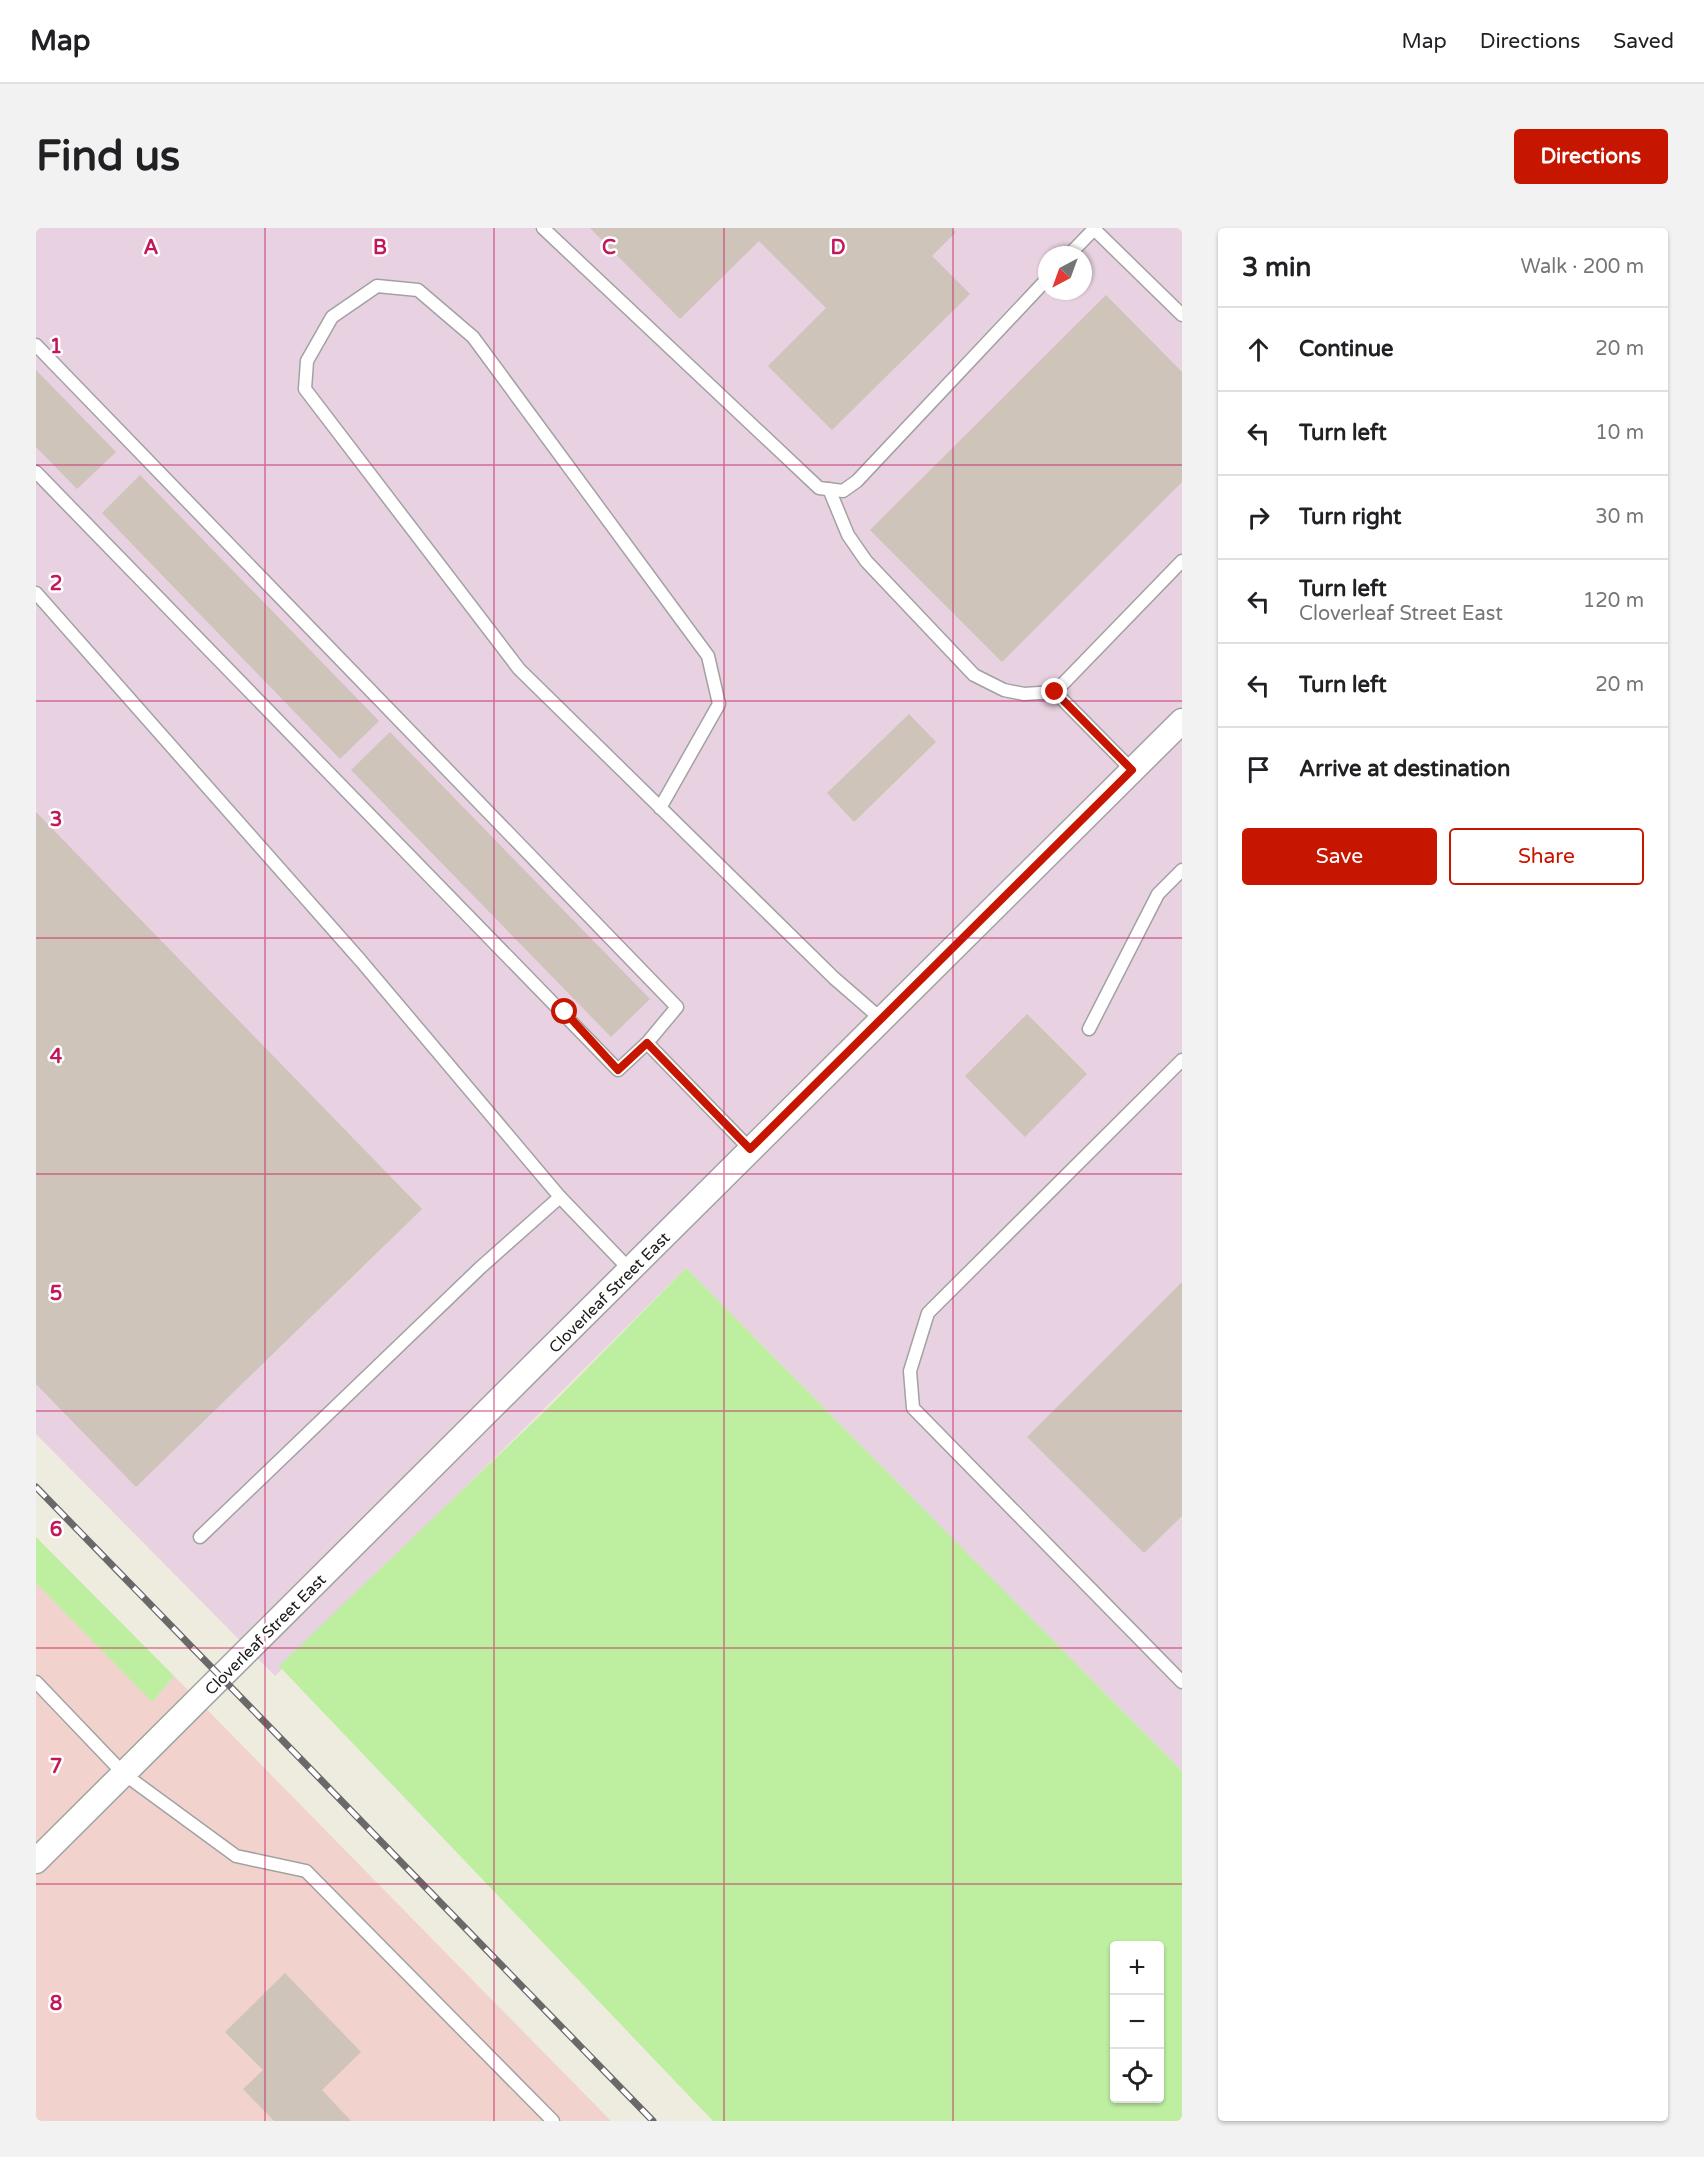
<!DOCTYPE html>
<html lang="en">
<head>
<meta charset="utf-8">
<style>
  body { margin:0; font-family:"Varela Round",sans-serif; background:#f2f2f2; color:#202124 }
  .controls { position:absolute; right:18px; bottom:18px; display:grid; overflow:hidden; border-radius:6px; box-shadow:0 2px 4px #0004 }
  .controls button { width:54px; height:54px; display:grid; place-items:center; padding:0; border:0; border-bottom:2px solid #e0e0e0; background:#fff; color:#202124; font:30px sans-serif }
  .compass { position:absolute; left:1002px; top:18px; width:54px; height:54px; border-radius:50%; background:#fff; box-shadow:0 2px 4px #0004; rotate:221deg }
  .stop { position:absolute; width:18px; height:18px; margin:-14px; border:4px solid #c71600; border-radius:50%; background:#fff }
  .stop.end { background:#c71600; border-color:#fff; box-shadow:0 2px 6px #0008 }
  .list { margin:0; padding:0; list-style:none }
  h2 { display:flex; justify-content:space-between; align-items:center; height:78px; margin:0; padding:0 24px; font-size:26px }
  h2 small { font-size:20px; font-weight:400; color:#757577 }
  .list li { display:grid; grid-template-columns:39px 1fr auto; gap:18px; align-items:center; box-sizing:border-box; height:84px; padding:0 24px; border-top:2px solid #e0e0e0 }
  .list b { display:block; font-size:22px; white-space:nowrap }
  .list p { margin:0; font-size:20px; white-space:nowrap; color:#757577 }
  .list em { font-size:20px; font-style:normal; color:#757577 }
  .actions { display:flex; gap:12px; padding:18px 24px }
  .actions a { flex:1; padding:14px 0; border:2px solid #c71600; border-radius:6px; text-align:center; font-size:21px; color:#c71600 }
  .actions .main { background:#c71600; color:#fff }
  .icon { flex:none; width:33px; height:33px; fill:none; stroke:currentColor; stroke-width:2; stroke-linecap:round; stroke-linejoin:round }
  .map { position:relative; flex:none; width:1146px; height:1893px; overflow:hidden; border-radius:6px }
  header { display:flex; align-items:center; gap:36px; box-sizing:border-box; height:84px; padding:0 30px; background:#fff; border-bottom:2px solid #e0e0e0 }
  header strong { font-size:28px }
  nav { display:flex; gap:33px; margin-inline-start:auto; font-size:21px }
  .intro { display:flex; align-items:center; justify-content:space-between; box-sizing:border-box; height:144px; padding:0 36px }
  h1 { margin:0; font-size:42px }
  .button { padding:15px 27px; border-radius:6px; background:#c71600; color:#fff; font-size:21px; font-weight:700 }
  main { display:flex; gap:36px; padding:0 36px }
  aside { flex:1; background:#fff; border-radius:6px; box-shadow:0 2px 4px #0004 }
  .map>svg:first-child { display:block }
</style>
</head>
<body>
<header>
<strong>Map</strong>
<nav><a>Map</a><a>Directions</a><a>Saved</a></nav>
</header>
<div class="intro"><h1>Find us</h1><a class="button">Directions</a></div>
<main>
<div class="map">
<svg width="1146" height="1893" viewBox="0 0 1146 1893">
  <rect width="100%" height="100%" fill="#eeebdf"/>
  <polygon fill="#f1d2cc" points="0,1355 116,1474 138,1448 575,1893 0,1893"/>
  <path fill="#e8d1e1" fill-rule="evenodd" d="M0,0H1146V1543L650,1040L239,1448L0,1206ZM1011,27H1047V63H1011Z"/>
  <g fill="#beeea0" fill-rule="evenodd">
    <path d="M650,1040L1146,1543V1893H677L243,1438L519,1173ZM1078,1718H1124V1870H1078Z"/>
    <polygon points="0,1309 138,1448 116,1474 0,1355"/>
  </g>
  <g fill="#cec4b9">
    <polygon points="554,0 915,0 920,4 896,28 934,66 796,202 732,138 790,80 723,13 644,91"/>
    <polygon points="1070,67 1146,144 1146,254 966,434 834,302"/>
    <polygon points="0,142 80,224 41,261 0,219"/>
    <polygon points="104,247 343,493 304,531 66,285"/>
    <polygon points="873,486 900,514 818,594 791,565"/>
    <polygon points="354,504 614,771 575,809 315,542"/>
    <polygon points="0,584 386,981 100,1259 0,1156"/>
    <polygon points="991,786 1051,846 989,909 929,848"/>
    <polygon points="1146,1054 1146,1288 1108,1325 991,1209"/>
    <polygon points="249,1745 325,1824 286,1862 315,1893 238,1893 207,1861 227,1842 189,1804"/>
  </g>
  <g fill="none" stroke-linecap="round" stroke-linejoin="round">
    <g stroke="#a2a2a2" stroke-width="15">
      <g id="lane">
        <polyline points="507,0 783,260 807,263 821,253 1011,51"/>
        <polyline points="1057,0 1146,87"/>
        <polyline points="1033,27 1058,1"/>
        <polyline points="0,117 641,779 611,815"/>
        <polyline points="0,244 582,842 611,815 714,921"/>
        <polyline points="793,261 812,307 830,333 938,447 968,462 988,466 1019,464"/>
        <polyline points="0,365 325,733 524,969 595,1043"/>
        <polyline points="1096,542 1019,464 1146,333"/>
        <polyline points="624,580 683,476 672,428 437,109 382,62 341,58 296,89 271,133 269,161 483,441 798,750 844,790"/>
        <polyline points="1053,801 1122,666 1146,642"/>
        <polyline points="1146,832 892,1085 874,1143 877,1180 1146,1454"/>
        <polyline points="164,1309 445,1039 524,969"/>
        <polyline points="0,1454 88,1546 200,1628 270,1643 517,1893"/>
      </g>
    </g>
    <g stroke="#a2a2a2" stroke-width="27">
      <path id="street" d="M0,1633C383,1254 762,871 1146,493"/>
    </g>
    <use href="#lane" stroke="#fff" stroke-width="12"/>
    <use href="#street" stroke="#fff" stroke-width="24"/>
    <g stroke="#696969" stroke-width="7">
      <polyline id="rail" points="0,1259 617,1893"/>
    </g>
    <use href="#rail" stroke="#fff" stroke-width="4.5" stroke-dasharray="14" stroke-linecap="butt"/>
  </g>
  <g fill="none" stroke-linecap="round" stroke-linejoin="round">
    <polyline stroke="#c71600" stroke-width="8" points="529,784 582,842 611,815 714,921 1096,542 1019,464"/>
  </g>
  <path fill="none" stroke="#c2185b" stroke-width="1.5" stroke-opacity="0.55" d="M229,0V1893M458,0V1893M688,0V1893M917,0V1893M0,237H1146M0,473H1146M0,710H1146M0,946H1146M0,1183H1146M0,1420H1146M0,1656H1146"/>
  <g text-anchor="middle" stroke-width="5" stroke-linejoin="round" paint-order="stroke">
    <g font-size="16" fill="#1b1b1b" stroke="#fff">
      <text transform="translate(573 1064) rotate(-45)" y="6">Cloverleaf Street East</text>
      <text transform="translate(229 1406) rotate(-45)" y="6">Cloverleaf Street East</text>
    </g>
  </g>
  <g font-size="20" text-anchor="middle" font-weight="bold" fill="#c2185b" stroke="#fff" stroke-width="5" stroke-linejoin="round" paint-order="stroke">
    <text x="115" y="26">A</text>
    <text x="344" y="26">B</text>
    <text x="573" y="26">C</text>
    <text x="802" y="26">D</text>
    <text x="20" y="125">1</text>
    <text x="20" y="362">2</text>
    <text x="20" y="598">3</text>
    <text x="20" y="835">4</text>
    <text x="20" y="1072">5</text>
    <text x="20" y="1308">6</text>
    <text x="20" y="1545">7</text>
    <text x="20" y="1782">8</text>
  </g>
</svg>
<div class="controls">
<button>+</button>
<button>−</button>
<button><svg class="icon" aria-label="locate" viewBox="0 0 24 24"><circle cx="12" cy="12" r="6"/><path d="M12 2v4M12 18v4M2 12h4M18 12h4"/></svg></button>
</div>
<svg class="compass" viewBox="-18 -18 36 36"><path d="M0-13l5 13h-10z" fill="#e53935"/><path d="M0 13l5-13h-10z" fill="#757577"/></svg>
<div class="stop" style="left:529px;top:784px"></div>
<div class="stop end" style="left:1019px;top:464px"></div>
</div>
<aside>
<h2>3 min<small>Walk · 200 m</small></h2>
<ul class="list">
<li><svg class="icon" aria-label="ahead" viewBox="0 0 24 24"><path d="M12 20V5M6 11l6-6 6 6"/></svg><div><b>Continue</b></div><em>20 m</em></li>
<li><svg class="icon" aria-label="left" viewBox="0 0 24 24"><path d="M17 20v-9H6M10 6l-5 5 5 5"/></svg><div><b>Turn left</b></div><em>10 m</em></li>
<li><svg class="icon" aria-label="right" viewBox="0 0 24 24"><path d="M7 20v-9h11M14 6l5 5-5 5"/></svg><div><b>Turn right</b></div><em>30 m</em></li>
<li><svg class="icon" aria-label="left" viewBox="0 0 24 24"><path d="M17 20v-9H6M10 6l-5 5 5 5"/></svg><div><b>Turn left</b><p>Cloverleaf Street East</p></div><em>120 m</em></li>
<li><svg class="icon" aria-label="left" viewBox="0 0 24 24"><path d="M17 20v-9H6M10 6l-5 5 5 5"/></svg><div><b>Turn left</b></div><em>20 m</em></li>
<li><svg class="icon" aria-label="arrive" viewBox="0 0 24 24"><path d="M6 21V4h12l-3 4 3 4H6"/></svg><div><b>Arrive at destination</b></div></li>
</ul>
<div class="actions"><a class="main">Save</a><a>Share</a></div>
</aside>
</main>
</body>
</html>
